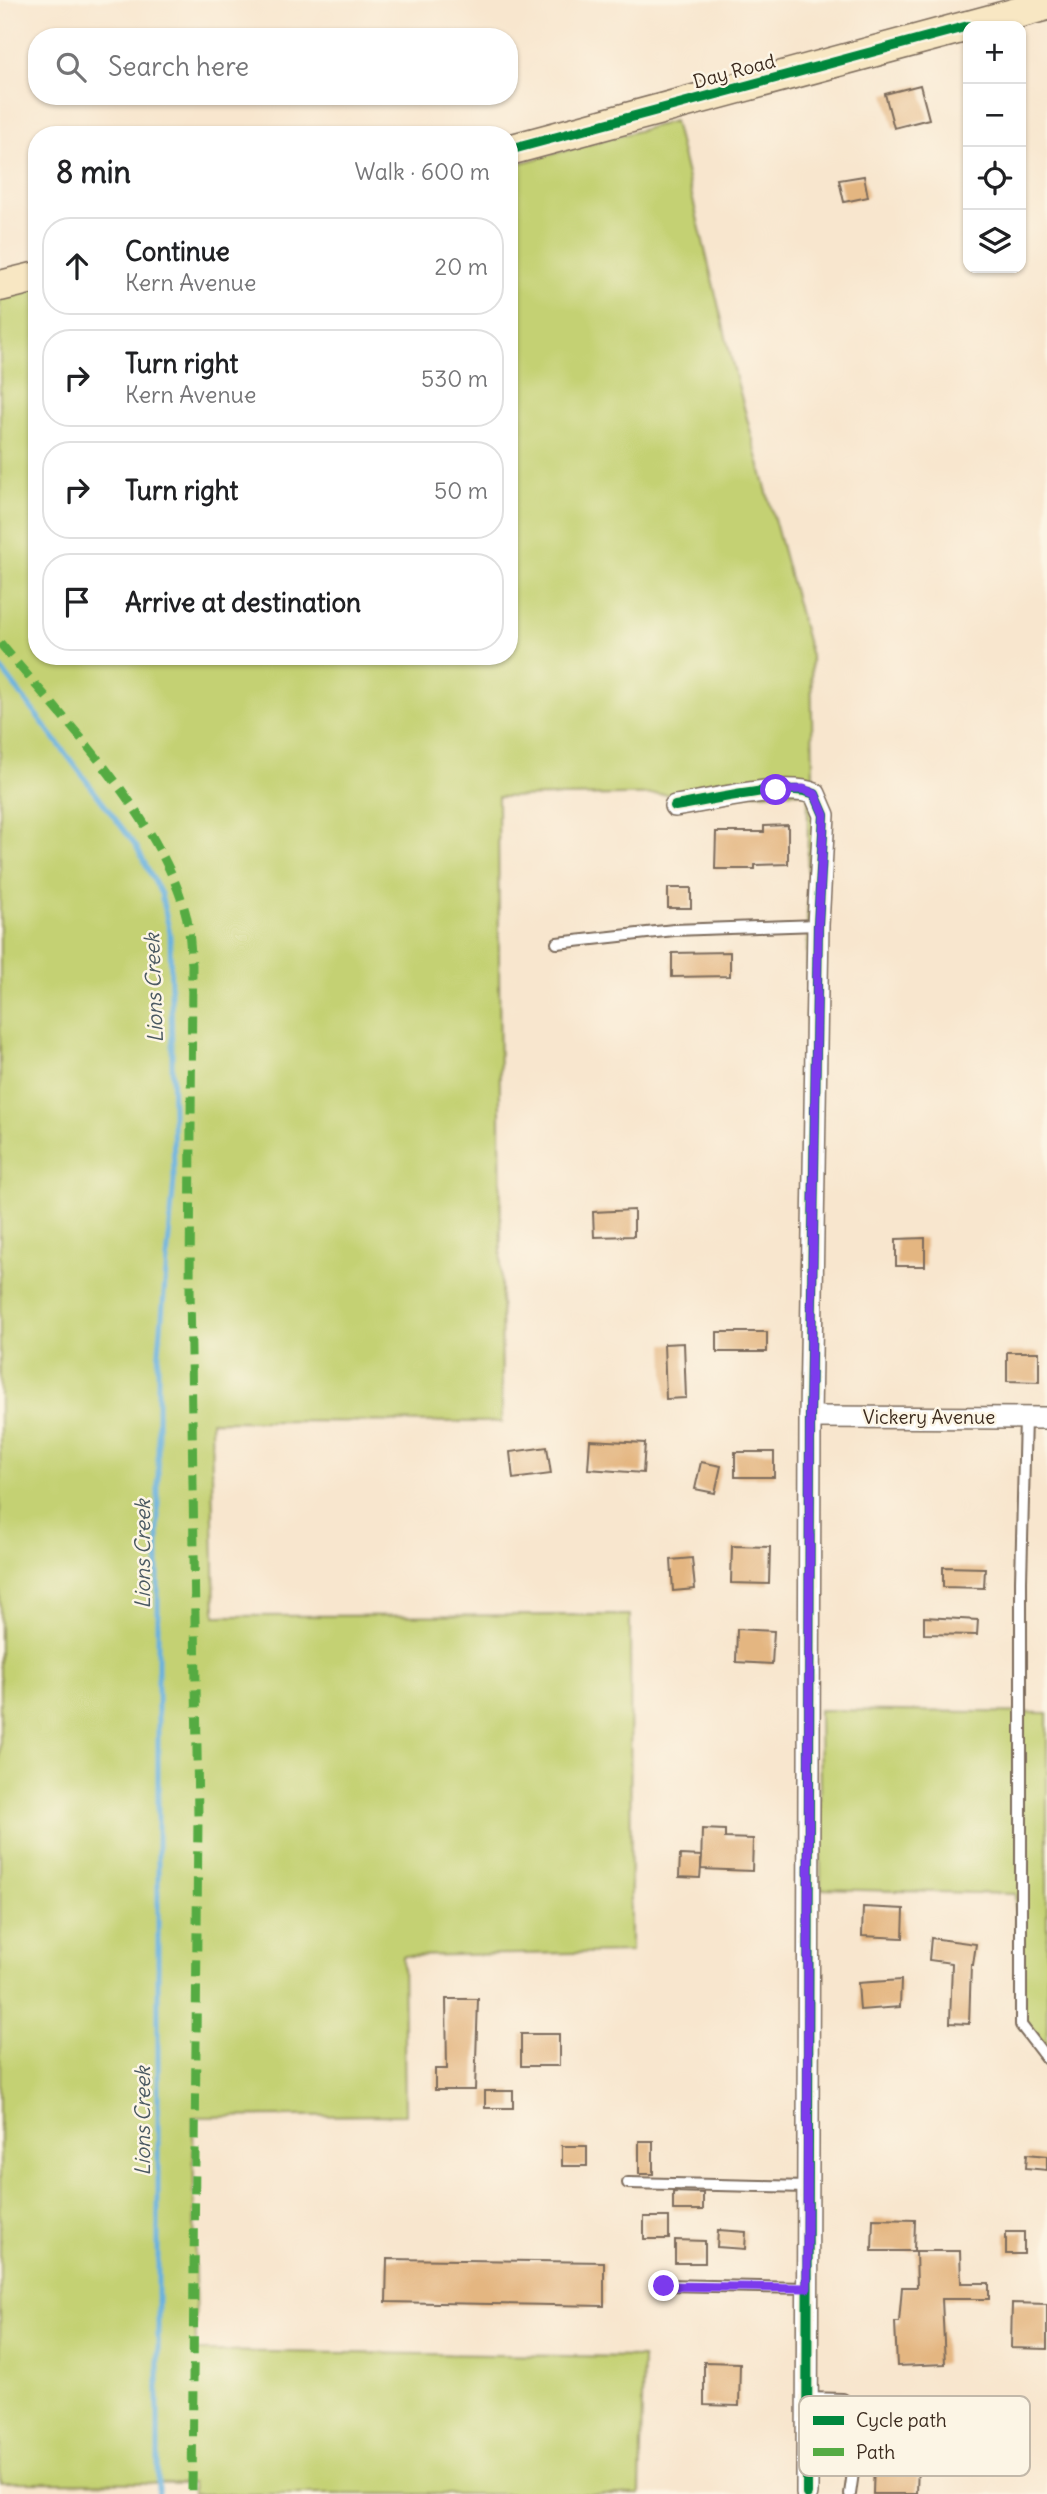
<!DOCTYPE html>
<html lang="en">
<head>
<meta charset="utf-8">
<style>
  body { margin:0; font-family:Delius,sans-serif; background:#f2f2f2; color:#202124 }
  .controls { position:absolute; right:21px; top:21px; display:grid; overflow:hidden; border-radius:14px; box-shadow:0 2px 5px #0004 }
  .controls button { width:63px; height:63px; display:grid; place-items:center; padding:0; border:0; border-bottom:2px solid #e0e0e0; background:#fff; color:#202124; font:35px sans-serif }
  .stop { position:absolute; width:21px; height:21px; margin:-16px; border:5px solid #7c3aed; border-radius:50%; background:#fff }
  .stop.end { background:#7c3aed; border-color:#fff; box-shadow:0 2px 7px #0008 }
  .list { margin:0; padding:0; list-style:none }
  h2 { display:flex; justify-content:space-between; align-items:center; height:91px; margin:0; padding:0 28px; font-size:30px }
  h2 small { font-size:23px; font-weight:400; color:#757577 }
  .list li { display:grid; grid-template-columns:46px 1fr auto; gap:21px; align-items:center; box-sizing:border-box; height:98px; margin:0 14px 14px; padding:0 14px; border:2px solid #e0e0e0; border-radius:28px }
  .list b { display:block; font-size:26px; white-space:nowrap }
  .list p { margin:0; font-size:23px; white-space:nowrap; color:#757577 }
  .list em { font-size:23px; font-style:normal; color:#757577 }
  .icon { flex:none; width:38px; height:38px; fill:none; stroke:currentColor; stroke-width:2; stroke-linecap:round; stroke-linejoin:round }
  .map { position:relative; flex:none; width:1047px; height:2494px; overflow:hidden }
  .search { position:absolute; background:#fff; box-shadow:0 2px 5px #0004; left:28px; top:28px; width:490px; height:77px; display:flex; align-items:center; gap:18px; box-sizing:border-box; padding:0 24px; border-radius:28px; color:#757577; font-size:26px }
  .panel { position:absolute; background:#fff; box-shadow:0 2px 5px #0004; left:28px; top:126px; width:490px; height:539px; border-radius:28px }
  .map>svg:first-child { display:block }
</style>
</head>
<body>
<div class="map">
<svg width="1047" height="2494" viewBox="0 0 1047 2494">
  <rect width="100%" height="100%" fill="#fcf5e5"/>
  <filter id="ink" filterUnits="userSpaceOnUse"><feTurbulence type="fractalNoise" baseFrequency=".0143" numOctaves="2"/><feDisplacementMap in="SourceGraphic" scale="14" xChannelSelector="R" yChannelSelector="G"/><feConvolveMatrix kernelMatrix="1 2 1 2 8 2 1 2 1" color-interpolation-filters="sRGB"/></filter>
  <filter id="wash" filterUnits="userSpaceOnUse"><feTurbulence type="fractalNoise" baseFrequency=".00686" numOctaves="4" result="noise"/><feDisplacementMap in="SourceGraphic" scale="28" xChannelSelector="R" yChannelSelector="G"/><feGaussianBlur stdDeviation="1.57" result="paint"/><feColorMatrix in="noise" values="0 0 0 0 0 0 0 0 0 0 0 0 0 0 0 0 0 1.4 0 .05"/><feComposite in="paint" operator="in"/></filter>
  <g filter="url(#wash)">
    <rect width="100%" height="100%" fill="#f8e6ce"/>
    <g fill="#c4d173" stroke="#807e48" stroke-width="2">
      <polygon points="674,121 734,370 811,656 815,894 805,1418 808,792 498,797 502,1422 211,1421 215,1616 630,1615 631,1952 403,1956 405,2115 193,2117 196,2351 643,2357 640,2494 193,2494 192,2483 0,2482 0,295 37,286 37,656 509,656 509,166"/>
      <polygon points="819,1710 1047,1713 1047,2045 1019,2025 1015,1894 821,1889"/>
    </g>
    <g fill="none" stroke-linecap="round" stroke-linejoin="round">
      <polyline stroke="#66b1df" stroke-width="5" points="0,667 136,846 161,894 170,933 174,1180 158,1363 158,2494"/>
    </g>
    <g id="blocks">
      <g fill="#e4b681">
        <polygon points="920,85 929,119 894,128 885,94"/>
        <polygon points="864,176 868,197 844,202 839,180"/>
        <polygon points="788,825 788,864 755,865 755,869 715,869 716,832 764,832 764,826"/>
        <rect x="668" y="888" width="23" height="20"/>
        <polygon points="730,952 730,976 672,977 672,953"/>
        <polygon points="634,1210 634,1236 594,1237 593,1212"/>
        <polygon points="925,1238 925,1266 896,1266 896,1239"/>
        <rect x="717" y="1332" width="50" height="20"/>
        <polygon points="684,1343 686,1398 666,1399 664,1344"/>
        <polygon points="1007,1352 1039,1352 1039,1382 1007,1381"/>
        <polygon points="590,1440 645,1443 643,1473 588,1469"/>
        <polygon points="547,1447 551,1474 513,1479 510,1452"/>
        <rect x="735" y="1452" width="39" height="25"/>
        <polygon points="701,1462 721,1466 715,1493 695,1489"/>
        <polygon points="732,1546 770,1547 769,1584 731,1583"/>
        <polygon points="692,1558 695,1589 673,1591 671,1560"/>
        <polygon points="943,1567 985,1568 984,1588 943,1587"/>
        <polygon points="924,1617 978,1620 977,1635 924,1634"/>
        <polygon points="737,1629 774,1631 772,1664 736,1662"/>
        <polygon points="702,1829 725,1830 725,1838 753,1839 752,1871 701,1869"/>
        <polygon points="680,1855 702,1856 700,1878 679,1877"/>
        <polygon points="863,1907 904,1909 903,1938 862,1936"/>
        <polygon points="931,1938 976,1944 973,1965 971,1965 969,2024 950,2023 952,1963 929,1960"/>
        <polygon points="901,1980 900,2007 860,2010 858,1983"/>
        <polygon points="446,1999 478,1999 475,2090 435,2090 435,2069 447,2069"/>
        <rect x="521" y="2034" width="38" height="32"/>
        <rect x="485" y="2091" width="28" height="17"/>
        <rect x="639" y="2141" width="14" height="33"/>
        <rect x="562" y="2146" width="25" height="20"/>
        <polygon points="1027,2154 1047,2156 1047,2170 1026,2168"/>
        <polygon points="673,2192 703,2193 703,2210 673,2210"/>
        <rect x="644" y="2217" width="25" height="22"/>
        <polygon points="873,2219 915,2220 914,2251 872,2251"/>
        <polygon points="718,2230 746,2232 745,2249 717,2247"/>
        <rect x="1006" y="2232" width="18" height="22"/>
        <polygon points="675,2240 705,2241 705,2263 675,2263"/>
        <polygon points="916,2251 960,2251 961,2283 989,2283 989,2299 942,2299 945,2364 897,2366 895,2322 899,2322 902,2287 917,2287"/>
        <polygon points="387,2259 604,2262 604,2306 386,2302"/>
        <polygon points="1012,2303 1047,2304 1047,2349 1011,2348"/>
        <polygon points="704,2362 740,2363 739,2406 704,2405"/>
        <polygon points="883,2442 909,2443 909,2463 918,2463 917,2494 873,2494 874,2460 882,2460"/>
      </g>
    </g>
  </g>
  <g filter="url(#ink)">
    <use href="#blocks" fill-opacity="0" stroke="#7d6c5c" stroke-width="2"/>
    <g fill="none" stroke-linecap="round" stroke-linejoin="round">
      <g stroke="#7d6c5c" stroke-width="14">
        <g id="lane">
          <polyline points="557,943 674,930 818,925"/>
          <polyline points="1025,1417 1021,1581 1021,2025 1047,2059"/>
          <polyline points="628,2183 808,2187"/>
          <polyline points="664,2285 807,2288"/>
          <polyline points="807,2398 843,2399 856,2409 859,2430 850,2494"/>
        </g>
      </g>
      <g stroke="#7d6c5c" stroke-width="24">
        <g id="street">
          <path d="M675,806C709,801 786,781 815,794L824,815L818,925L810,1417L807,2494"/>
          <polyline points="810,1417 1047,1418"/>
        </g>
      </g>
      <g stroke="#7d6c5c" stroke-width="33">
        <g id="secondary">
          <polyline points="969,26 1047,5"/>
          <polyline points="509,150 968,26"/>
          <polyline points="0,286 37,277"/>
        </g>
      </g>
      <use href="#lane" stroke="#fff" stroke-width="10"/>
      <use href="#street" stroke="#fff" stroke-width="21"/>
      <use href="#secondary" stroke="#f8e7c3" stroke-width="30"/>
      <path stroke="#55ab43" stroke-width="9" stroke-dasharray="18 9" stroke-linecap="butt" d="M0,643C63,719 158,815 185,911C190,928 190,947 192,965L190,1287L198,1816L192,2494"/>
      <g stroke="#fcf5e5" stroke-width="15">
        <g id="cycleway">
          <polyline points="509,150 968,26"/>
          <path d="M675,806C709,801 786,781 815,794L824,815L818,925L810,1417L807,2494"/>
        </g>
      </g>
      <use href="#cycleway" stroke="#00873e" stroke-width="10"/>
    </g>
  </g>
  <g fill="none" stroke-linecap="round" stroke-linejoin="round" filter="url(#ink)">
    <polyline stroke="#7c3aed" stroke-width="9" points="664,2286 807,2288 810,1417 818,925 824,815 815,794 803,789 776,790"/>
  </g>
  <g text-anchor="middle" stroke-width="5" stroke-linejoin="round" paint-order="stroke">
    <g font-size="19" fill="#3b2a1e" stroke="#fcf5e5">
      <text transform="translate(734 71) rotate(-15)" y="7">Day Road</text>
      <text x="929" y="1424">Vickery Avenue</text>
    </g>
    <g font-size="21" font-style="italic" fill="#4a5962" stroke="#fcf5e5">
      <text transform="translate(154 988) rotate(-92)" y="7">Lions Creek</text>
      <text transform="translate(143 1554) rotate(-90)" y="7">Lions Creek</text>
      <text transform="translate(143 2121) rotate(-90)" y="7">Lions Creek</text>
    </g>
  </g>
  <rect x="799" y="2396" width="231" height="80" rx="10" fill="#fcf5e5" stroke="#c2b8a9" stroke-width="2"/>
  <rect x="813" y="2416" width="31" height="9" fill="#00873e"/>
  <rect x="813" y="2448" width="31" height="8" fill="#55ab43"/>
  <g font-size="19" fill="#3b2a1e">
    <text x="856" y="2427">Cycle path</text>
    <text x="856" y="2459">Path</text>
  </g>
</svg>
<div class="controls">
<button>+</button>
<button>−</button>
<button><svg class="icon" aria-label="locate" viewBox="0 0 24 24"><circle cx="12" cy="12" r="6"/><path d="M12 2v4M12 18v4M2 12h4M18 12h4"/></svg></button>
<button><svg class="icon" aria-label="layers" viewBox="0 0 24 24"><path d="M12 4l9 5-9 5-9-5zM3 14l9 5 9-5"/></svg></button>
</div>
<div class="stop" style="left:776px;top:790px"></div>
<div class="stop end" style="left:664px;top:2286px"></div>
<div class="search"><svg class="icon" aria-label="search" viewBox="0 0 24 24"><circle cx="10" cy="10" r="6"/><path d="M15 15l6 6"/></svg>Search here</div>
<section class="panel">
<h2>8 min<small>Walk · 600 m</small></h2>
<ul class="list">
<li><svg class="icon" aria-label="ahead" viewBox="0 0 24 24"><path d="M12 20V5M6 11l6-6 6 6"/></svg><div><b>Continue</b><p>Kern Avenue</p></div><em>20 m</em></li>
<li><svg class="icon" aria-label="right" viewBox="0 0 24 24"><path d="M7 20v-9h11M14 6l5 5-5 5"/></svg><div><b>Turn right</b><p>Kern Avenue</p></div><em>530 m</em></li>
<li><svg class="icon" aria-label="right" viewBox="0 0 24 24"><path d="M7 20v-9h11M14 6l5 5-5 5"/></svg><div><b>Turn right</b></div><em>50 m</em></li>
<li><svg class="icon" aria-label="arrive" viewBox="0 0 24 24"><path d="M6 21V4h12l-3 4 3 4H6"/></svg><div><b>Arrive at destination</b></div></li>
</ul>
</section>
</div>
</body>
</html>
